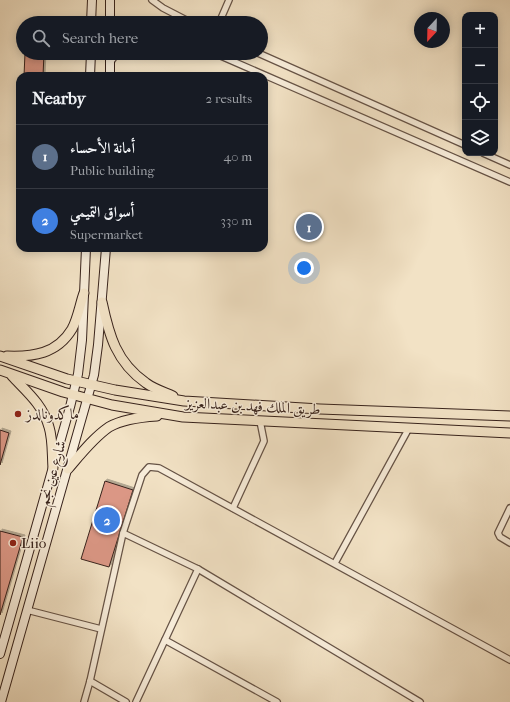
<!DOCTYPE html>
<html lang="en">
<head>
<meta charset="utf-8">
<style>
  body { margin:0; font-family:"IM FELL French Canon",Amiri,serif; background:#20242c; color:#f1f3f6 }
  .controls { position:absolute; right:12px; top:12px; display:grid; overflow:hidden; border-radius:8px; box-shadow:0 2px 10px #0003 }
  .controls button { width:36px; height:36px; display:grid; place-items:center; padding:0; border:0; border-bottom:1px solid #363941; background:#171b24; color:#f1f3f6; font:20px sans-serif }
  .compass { position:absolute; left:414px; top:12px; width:36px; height:36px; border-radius:50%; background:#171b24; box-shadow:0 2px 10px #0003; rotate:202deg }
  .you { position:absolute; left:304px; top:268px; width:14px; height:14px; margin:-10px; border:3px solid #fff; border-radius:50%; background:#1a73e8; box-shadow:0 0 0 6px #1a73e833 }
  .badge { display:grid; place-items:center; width:26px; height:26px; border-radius:50%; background:#0f766e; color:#fff; font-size:13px; font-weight:700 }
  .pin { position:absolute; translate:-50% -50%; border:2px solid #fff; box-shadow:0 1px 4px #0006 }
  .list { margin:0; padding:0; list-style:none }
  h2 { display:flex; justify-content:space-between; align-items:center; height:52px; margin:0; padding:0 16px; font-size:17px }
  h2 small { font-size:13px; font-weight:400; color:#9ea1a6 }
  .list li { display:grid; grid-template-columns:26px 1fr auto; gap:12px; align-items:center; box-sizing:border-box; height:64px; padding:0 16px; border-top:1px solid #363941 }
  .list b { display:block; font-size:15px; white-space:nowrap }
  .list p { margin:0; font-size:13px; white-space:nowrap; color:#9ea1a6 }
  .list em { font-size:13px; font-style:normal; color:#9ea1a6 }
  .icon { flex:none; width:22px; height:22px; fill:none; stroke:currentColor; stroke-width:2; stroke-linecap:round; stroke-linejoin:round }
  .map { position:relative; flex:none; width:510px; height:702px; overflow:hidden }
  .search { position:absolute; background:#171b24; box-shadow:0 2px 10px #0003; left:16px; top:16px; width:252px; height:44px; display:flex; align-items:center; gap:10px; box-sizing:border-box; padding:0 14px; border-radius:22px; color:#9ea1a6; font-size:15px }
  .panel { position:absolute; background:#171b24; box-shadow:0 2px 10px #0003; left:16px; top:72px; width:252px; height:180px; border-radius:12px }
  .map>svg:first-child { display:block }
</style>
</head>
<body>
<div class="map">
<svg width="510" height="702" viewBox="0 0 510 702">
  <defs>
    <filter id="shadow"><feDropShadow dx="2" dy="-2" stdDeviation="0" flood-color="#0004"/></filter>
  </defs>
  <rect width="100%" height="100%" fill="#f2e2c5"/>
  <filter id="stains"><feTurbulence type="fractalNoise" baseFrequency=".005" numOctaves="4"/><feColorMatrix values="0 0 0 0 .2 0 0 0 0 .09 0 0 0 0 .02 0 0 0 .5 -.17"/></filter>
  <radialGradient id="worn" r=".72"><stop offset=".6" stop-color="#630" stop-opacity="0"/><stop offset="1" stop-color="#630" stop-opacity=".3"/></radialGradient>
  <g fill="#db9785" stroke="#38231c" filter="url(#shadow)">
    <polygon points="25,53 44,53 43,76 24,76"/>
    <polygon points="0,430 9,433 0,465"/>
    <polygon points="105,481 133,490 109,567 81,559"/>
    <polygon points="0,531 23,537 0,615"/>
  </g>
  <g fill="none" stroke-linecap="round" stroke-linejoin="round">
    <g stroke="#665346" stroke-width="8">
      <g id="minor">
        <polyline points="152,0 163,8 192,23"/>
        <polyline points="219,23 229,0"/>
        <polyline points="214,53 510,182"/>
        <polyline points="258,53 465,145"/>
        <polyline points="110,63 117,53"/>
        <polyline points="483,153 510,165"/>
        <polyline points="233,508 264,441 260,421"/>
        <polyline points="510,508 498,533 500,537 510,543"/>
        <polyline points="123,533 142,475 149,467 159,468 510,660"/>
        <polyline points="335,563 409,428"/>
        <polyline points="27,610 101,629"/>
        <polyline points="165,640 277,702"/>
        <polyline points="90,681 126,702"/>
        <polyline points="84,702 90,681 123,533 198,569 420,702"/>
        <polyline points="136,702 198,569"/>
      </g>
    </g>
    <g stroke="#38231c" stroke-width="10">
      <g id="secondary">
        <polyline points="91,23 92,0"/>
        <polyline points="110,23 110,0"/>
        <polyline points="90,76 91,53"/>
        <polyline points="110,76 110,53"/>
        <polyline points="0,654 70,407 78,374 82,340 86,248"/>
        <polyline points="1,702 94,375 98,345 106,248"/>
      </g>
    </g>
    <g stroke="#38231c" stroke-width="11">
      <g id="primary">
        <path d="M102,302C109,335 116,362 146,383C154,389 164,392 173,396"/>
        <polyline points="0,356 67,379 115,390 184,401 320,409 510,416"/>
        <path d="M7,356C33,357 57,354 72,329C78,318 80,304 84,293"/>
        <polyline points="0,370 63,392 112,405 183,417 510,433"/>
        <path d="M12,376C27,392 43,405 49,427C53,440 52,455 53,468"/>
        <path d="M68,469C80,455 93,438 109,427C123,419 141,417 157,416"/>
      </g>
    </g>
    <use href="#minor" stroke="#f7ecd9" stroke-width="5.5"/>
    <use href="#secondary" stroke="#f7ecd9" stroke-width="8"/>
    <use href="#primary" stroke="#f2e2c5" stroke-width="9"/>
  </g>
  <g fill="#8f2418" stroke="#f7ecd9" stroke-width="1.5">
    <circle cx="18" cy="414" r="4"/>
    <circle cx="13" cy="543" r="4"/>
  </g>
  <g text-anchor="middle" stroke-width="3" stroke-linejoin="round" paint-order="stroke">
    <g font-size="15" fill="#38231c" stroke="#f7ecd9">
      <text transform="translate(253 406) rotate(3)" y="5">طريق الملك فهد بن عبدالعزيز</text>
      <text transform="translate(52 473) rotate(-74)" y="5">شارع عين نجم</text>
    </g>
    <g font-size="15" fill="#38231c" stroke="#f7ecd9" text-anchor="start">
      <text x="26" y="419">ماكدونالدز</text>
      <text x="21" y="548">Liio</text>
    </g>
  </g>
  <rect width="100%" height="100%" filter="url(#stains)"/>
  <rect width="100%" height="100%" fill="url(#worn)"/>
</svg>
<div class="controls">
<button>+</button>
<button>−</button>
<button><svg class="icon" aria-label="locate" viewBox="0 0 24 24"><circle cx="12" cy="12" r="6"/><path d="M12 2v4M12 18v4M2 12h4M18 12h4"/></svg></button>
<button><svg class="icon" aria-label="layers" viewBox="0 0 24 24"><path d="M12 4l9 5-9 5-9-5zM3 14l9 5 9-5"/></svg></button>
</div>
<svg class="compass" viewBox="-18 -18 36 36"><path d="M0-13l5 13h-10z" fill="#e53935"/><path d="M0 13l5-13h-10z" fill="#9ea1a6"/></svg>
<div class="you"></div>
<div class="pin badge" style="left:309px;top:227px;background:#5c6f8a">1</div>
<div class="pin badge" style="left:107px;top:520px;background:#3f7fe0">2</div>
<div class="search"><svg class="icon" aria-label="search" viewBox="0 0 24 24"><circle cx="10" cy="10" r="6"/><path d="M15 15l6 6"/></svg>Search here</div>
<section class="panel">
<h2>Nearby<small>2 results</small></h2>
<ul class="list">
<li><span class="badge" style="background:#5c6f8a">1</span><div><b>أمانة الأحساء</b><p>Public building</p></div><em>40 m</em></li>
<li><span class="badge" style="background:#3f7fe0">2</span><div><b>أسواق التميمي</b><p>Supermarket</p></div><em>330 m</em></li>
</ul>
</section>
</div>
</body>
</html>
